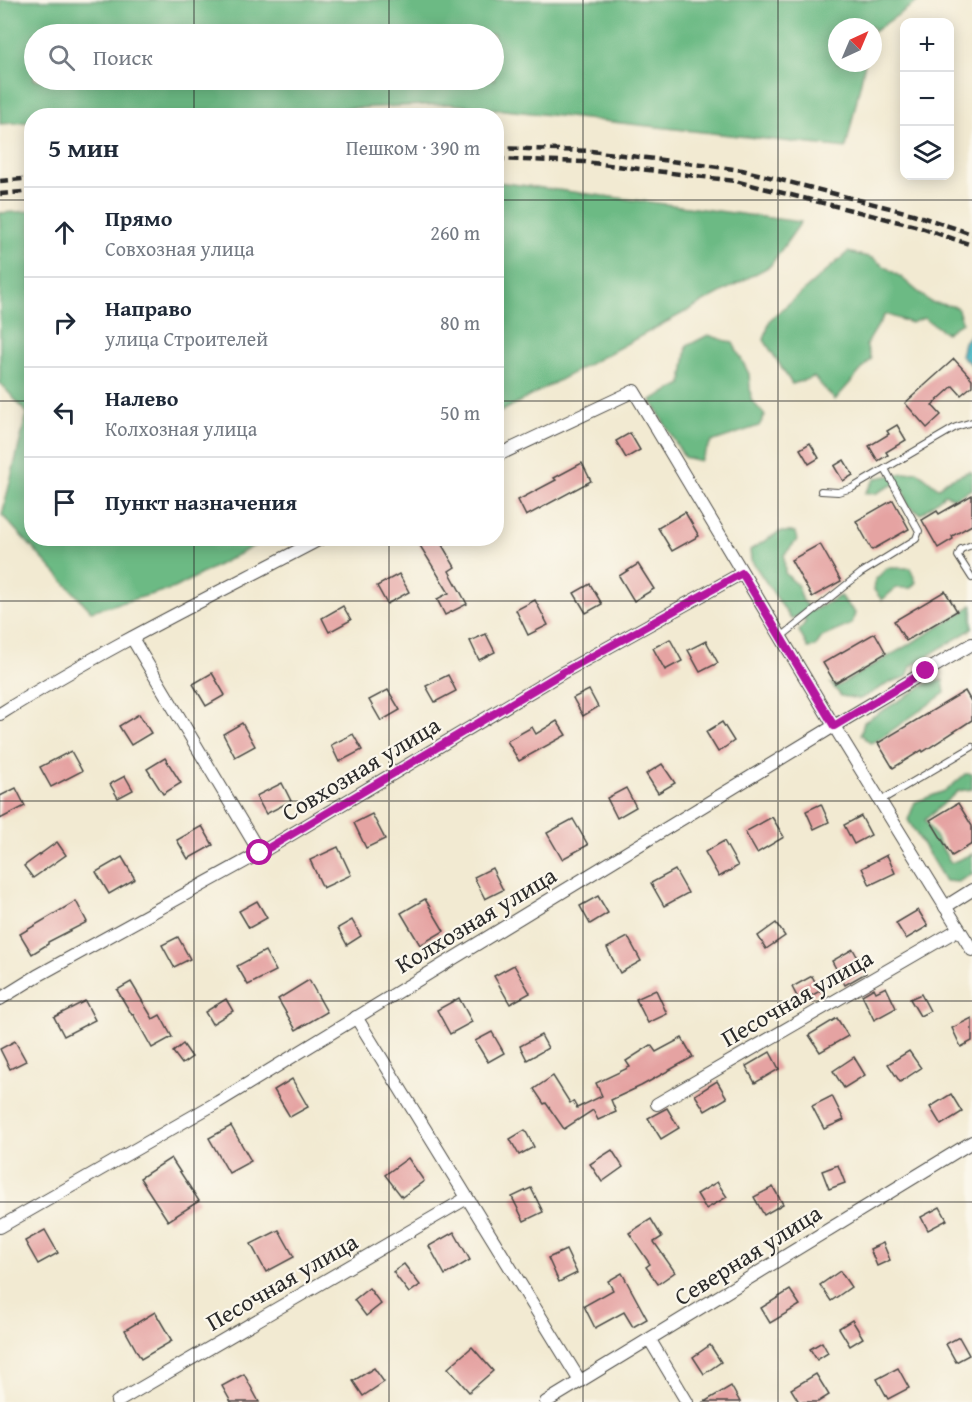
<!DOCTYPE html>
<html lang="ru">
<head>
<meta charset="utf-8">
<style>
  body { margin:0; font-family:"Gentium Book Plus",serif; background:#f2f2f3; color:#1f2937 }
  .controls { position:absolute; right:18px; top:18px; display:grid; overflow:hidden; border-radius:12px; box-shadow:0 3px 15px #0003 }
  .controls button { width:54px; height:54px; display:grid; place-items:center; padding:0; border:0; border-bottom:2px solid #e0e1e3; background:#fff; color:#1f2937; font:30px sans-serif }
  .compass { position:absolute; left:828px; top:18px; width:54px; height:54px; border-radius:50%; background:#fff; box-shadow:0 3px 15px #0003; rotate:44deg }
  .stop { position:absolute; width:18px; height:18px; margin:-14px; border:4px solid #b5179e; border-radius:50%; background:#fff }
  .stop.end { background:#b5179e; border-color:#fff; box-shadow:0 2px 6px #0008 }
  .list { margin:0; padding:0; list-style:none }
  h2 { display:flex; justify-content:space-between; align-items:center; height:78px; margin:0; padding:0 24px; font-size:26px }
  h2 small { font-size:20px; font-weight:400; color:#747a83 }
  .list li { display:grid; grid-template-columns:39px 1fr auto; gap:18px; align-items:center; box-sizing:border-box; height:90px; padding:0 24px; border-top:2px solid #e0e1e3 }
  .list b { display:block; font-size:22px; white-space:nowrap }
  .list p { margin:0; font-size:20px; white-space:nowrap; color:#747a83 }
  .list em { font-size:20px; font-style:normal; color:#747a83 }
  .icon { flex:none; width:33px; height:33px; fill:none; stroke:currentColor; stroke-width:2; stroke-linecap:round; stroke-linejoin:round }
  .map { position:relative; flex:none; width:972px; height:1402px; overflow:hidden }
  .search { position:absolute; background:#fff; box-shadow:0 3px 15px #0003; left:24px; top:24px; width:480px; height:66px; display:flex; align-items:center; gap:15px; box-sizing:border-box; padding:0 21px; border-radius:33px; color:#747a83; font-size:22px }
  .panel { position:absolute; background:#fff; box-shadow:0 3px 15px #0003; left:24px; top:108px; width:480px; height:438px; border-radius:24px }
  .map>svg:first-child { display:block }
</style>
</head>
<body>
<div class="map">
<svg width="972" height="1402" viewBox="0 0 972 1402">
  <rect width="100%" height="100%" fill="#fbf7ec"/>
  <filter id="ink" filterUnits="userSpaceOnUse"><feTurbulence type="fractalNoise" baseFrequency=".0167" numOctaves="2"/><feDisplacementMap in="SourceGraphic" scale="12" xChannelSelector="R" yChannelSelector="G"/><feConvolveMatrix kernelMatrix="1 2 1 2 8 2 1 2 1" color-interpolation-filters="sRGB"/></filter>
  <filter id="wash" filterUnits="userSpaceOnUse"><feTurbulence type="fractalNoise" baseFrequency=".008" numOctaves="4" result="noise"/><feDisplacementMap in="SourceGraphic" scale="24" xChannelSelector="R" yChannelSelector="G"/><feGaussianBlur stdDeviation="1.35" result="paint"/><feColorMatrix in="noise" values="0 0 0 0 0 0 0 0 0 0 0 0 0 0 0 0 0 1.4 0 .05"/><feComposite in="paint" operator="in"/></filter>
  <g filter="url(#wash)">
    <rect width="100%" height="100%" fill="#f2ead2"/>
    <g fill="#6cba84" stroke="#4c7258" stroke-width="1.5" fill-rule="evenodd">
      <path d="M0,0H920L873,32V27H837V63H865L846,148L450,104L190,115L32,116L31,122L0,124ZM34,34H494V80H34Z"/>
      <polygon points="497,182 801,222 770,266 497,414"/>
      <polygon points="31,211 32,538 267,539 175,588 91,611 2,515 27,413 0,383 0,213"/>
      <polygon points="848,252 872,258 902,278 930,302 957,307 962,322 946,333 924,318 911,323 885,314 866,345 871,359 835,400 814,377 792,384 764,340 770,320"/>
      <polygon points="708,335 733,343 749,374 751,400 765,415 759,426 711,442 700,461 684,457 651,400 682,384 687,346"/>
      <polygon points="917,471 938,488 946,481 970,471 972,473 972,489 954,498 945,494 921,514 907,505 905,494 894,484 875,494 865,493 876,478"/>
      <polygon points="779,532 795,532 797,540 784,555 785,573 798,586 803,601 812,611 840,596 855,613 852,624 822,637 815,647 808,648 799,631 806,621 800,615 791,619 751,560 750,550"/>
      <polygon points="887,568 910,568 916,582 911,588 896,588 882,600 874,590 875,580"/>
      <polygon points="972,605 972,629 911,666 907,677 891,682 860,699 841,696 831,684 838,686 956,617"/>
      <polygon points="943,680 945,693 878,740 870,743 861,734 864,722 928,683"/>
      <polygon points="965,774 972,774 972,789 958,791 925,820 951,863 972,854 972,874 958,882 945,881 908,820 915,802 947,790"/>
    </g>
    <polygon fill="#48b6c3" stroke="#3a7077" stroke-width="1.5" points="972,332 972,365 961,356 964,342"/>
    <g id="blocks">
      <g fill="#e5a3a2">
        <polygon points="954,359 972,379 972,386 961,395 953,386 932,405 941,415 927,428 905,403"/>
        <polygon points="897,425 906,440 886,452 888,455 878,461 869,446 889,434 887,431"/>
        <polygon points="630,433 640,450 626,458 616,441"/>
        <polygon points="810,443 819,458 809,464 800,449"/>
        <polygon points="844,460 853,475 843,481 834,466"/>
        <polygon points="582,463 591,481 526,516 518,500 556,480 554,478"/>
        <polygon points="972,495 972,525 952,536 953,539 938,548 922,520 937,511 939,514"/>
        <polygon points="893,500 909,529 872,550 856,521"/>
        <polygon points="685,512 699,536 672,551 658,528"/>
        <polygon points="428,538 438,538 455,567 449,571 467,604 445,615 437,599 449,593 419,544"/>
        <polygon points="820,544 841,581 812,597 791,560"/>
        <polygon points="638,564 654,589 634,601 619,576"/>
        <polygon points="399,574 409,592 387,604 377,586"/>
        <polygon points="590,584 602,604 586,613 574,593"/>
        <polygon points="945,591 957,611 906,641 894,621"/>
        <polygon points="535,600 548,625 528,635 516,610"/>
        <polygon points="343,606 351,620 329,632 322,618"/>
        <polygon points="875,633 886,653 835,683 823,663"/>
        <polygon points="486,634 495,652 479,660 470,641"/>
        <polygon points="670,639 682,661 665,670 653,648"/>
        <polygon points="706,641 718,663 700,672 688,650"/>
        <polygon points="212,673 225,695 206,706 193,684"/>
        <polygon points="448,675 456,691 435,702 426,686"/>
        <polygon points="388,690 400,710 381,721 369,700"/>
        <polygon points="589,690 598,707 583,716 573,698"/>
        <polygon points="965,691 972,703 972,720 923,752 922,750 893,768 878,743"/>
        <polygon points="139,714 151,733 131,745 119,726"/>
        <polygon points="557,721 566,735 519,761 507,741 532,727 536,734"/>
        <polygon points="722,722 734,741 718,752 706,732"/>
        <polygon points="242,723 255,746 235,757 223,734"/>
        <polygon points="353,734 362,750 339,762 331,745"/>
        <polygon points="71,751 82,771 51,787 40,767"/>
        <polygon points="165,758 181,783 163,794 147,769"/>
        <polygon points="662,764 675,783 658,793 646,774"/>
        <polygon points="125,776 133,790 118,798 110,784"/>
        <polygon points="282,783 291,801 266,814 256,796"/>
        <polygon points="16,788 25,806 0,819 0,796"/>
        <polygon points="626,788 636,807 617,818 607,798"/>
        <polygon points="958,803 972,826 972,844 952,856 930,820"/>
        <polygon points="821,804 829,822 814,829 806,811"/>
        <polygon points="372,814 385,839 366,848 354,823"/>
        <polygon points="861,816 871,835 854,844 844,825"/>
        <polygon points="772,817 784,837 757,853 745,832"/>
        <polygon points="573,819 588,845 562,859 547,833"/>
        <polygon points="202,826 213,845 188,859 177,840"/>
        <polygon points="724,841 738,866 719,877 705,852"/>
        <polygon points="57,842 66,855 33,878 24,866"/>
        <polygon points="338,847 351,875 323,888 310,860"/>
        <polygon points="887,855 895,873 870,885 862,868"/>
        <polygon points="122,857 135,879 109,894 96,872"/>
        <polygon points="492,868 503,890 485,899 474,877"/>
        <polygon points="675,870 688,893 664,906 651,883"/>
        <polygon points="598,896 608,913 590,924 580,906"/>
        <polygon points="425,899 444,931 420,945 401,913"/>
        <polygon points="76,901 87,922 48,942 48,944 32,954 20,934"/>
        <polygon points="257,901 267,918 249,928 239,911"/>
        <polygon points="918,910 928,926 906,939 896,923"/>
        <polygon points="352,920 361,936 347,945 338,928"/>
        <polygon points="776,923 785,936 766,949 758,936"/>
        <polygon points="178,937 190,959 174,967 162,945"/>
        <polygon points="628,937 641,961 620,973 607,948"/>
        <polygon points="853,949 866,973 845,985 832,961"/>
        <polygon points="265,951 276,971 248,985 237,966"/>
        <polygon points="514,965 530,993 510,1004 494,976"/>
        <polygon points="812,976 820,991 800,1002 792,987"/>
        <polygon points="309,980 327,1012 296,1030 278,999"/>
        <polygon points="131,982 153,1019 160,1015 172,1037 152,1048 133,1014 132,1015 117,990"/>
        <polygon points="886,987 896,1008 874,1020 862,995 874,988 876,992"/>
        <polygon points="656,990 667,1014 648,1023 636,999"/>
        <polygon points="921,994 930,1011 920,1016 910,999"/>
        <polygon points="459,998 472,1022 450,1034 437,1010"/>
        <polygon points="226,999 233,1011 212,1024 205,1012"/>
        <polygon points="85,1001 95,1020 64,1036 54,1017"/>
        <polygon points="837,1018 848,1036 820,1052 809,1035"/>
        <polygon points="972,1018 972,1041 961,1047 952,1028"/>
        <polygon points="492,1032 504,1053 488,1062 475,1041"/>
        <polygon points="541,1035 548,1048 527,1060 520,1046"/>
        <polygon points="682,1038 693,1057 641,1086 611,1100 616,1112 598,1120 593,1110 564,1129 546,1103 544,1104 534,1089 553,1076 570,1103 573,1101 577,1108 602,1096 596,1083 630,1067 626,1061 651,1045 656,1052"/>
        <polygon points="15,1041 26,1061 10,1069 0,1049"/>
        <polygon points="183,1044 192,1057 182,1064 173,1052"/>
        <polygon points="909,1051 921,1068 900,1082 888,1064"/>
        <polygon points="770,1052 779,1069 755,1083 746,1066"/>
        <polygon points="854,1057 865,1075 844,1088 833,1071"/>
        <polygon points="292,1079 308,1107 290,1117 274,1090"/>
        <polygon points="717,1081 727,1098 705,1111 695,1095"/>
        <polygon points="951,1094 962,1112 941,1125 930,1107"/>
        <polygon points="832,1096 844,1120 824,1129 812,1106"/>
        <polygon points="667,1108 679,1128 661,1139 648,1118"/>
        <polygon points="231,1126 251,1161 229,1173 209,1138"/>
        <polygon points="525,1130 534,1147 519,1155 510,1139"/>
        <polygon points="612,1150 623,1167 602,1182 590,1164"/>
        <polygon points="171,1158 199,1201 168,1221 140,1178"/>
        <polygon points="408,1158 424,1181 402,1197 385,1175"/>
        <polygon points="838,1165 845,1183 829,1189 822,1171"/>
        <polygon points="717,1182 727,1197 706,1209 697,1194"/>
        <polygon points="773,1187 783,1204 764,1215 754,1197"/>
        <polygon points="531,1188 543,1212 524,1221 512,1197"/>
        <polygon points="940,1207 947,1220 928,1230 921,1217"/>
        <polygon points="651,1219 662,1237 654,1242 675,1272 658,1284 646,1267 650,1264 629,1233"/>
        <polygon points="45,1230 58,1253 38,1264 25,1241"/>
        <polygon points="279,1230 294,1257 266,1272 251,1244"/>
        <polygon points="454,1232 470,1260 445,1275 429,1246"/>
        <polygon points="883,1243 890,1260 877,1266 870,1249"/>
        <polygon points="566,1250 577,1273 559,1282 548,1258"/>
        <polygon points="404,1264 420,1285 409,1293 393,1272"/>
        <polygon points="840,1271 851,1287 831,1301 820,1285"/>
        <polygon points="622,1273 647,1319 633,1327 624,1312 595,1328 584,1306 613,1290 608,1281"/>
        <polygon points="369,1288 381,1304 366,1316 354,1300"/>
        <polygon points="790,1290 800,1305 770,1323 761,1308"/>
        <polygon points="155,1312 172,1341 141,1359 125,1330"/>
        <polygon points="852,1320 863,1338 850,1346 839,1328"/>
        <polygon points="959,1337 969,1355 956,1362 946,1344"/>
        <polygon points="822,1342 828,1353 817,1360 810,1349"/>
        <polygon points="710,1345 721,1362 704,1374 693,1357"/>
        <polygon points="472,1347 493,1371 469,1392 448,1368"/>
        <polygon points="374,1368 384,1382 363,1396 353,1381"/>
        <polygon points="898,1368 909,1388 888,1399 877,1379"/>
        <polygon points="244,1374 259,1402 231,1402 222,1386"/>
        <polygon points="816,1374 829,1395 818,1402 799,1402 791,1389"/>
        <polygon points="731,1386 740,1402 704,1402"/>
      </g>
    </g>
  </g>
  <g filter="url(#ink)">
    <use href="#blocks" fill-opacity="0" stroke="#494844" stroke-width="1.5"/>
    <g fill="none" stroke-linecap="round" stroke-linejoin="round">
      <g stroke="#494844" stroke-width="8">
        <g id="lane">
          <polyline points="821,491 838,492 852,488 956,427 972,422"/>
          <polyline points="972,545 961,549 958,556 972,578"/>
          <polyline points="781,637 861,573 916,539 919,531 885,469"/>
          <polyline points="880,801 972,747"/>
        </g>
      </g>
      <g stroke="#494844" stroke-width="14">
        <g id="street">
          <polyline points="496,456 634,391 834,726 972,950"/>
          <polyline points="132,638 260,853"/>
          <path d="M0,714C103,649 214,595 322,538"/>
          <polyline points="945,907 972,890"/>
          <polyline points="0,999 37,976 260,853 562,673 742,573"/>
          <polyline points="356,1017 580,1381"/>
          <polyline points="657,1104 959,929"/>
          <polyline points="0,1227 218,1102 834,726 972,644"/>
          <polyline points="650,1340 687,1402"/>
          <polyline points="117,1402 467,1198"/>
          <polyline points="546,1402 972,1142"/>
        </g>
      </g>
      <use href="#lane" stroke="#fff" stroke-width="6"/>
      <use href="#street" stroke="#fff" stroke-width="12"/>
      <g stroke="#2b2b2b" stroke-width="4.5" stroke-dasharray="9 4.5" stroke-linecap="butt">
        <polyline points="496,148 591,151 742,170 913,214 972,234"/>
        <polyline points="496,159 585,162 735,181 915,226 972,245"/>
        <polyline points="0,181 32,178"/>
        <polyline points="0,194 32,191"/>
      </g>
    </g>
  </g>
  <g fill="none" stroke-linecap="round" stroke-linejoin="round" filter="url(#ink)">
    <polyline stroke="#b5179e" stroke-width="8" points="260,853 562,673 742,573 834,726 926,671"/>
  </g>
  <path fill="none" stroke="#2b2b2b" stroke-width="1.5" stroke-opacity="0.55" d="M194,0V34M389,0V34M583,0V1402M778,0V1402M194,80V116M389,80V116M0,200H32M496,200H972M0,401H32M496,401H972M194,538V1402M389,538V1402M0,601H972M0,801H972M0,1001H972M0,1202H972"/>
  <g text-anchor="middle" stroke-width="4.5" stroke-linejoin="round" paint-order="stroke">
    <g font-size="24" fill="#2b2b2b" stroke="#fbf7ec">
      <text transform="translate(361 769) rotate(-31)" y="8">Совхозная улица</text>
      <text transform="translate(476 920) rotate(-31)" y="8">Колхозная улица</text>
      <text transform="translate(797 998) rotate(-30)" y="8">Песочная улица</text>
      <text transform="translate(748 1255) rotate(-32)" y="8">Северная улица</text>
      <text transform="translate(282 1282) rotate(-30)" y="8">Песочная улица</text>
    </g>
  </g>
</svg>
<div class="controls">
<button>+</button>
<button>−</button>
<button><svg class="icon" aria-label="layers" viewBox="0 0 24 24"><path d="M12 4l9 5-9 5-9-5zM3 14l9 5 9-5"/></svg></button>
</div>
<svg class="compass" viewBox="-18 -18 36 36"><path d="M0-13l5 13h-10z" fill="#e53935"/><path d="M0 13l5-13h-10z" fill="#747a83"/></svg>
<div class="stop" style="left:260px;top:853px"></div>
<div class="stop end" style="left:926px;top:671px"></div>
<div class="search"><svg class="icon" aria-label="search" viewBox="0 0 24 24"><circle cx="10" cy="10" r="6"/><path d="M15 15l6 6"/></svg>Поиск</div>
<section class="panel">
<h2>5 мин<small>Пешком · 390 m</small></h2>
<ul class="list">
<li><svg class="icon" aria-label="ahead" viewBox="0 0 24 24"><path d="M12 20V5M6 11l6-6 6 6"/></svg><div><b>Прямо</b><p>Совхозная улица</p></div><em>260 m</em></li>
<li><svg class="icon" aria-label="right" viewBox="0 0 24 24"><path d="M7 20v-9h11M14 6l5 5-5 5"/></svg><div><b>Направо</b><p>улица Строителей</p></div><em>80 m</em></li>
<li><svg class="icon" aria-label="left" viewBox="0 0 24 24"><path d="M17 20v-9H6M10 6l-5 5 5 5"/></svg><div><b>Налево</b><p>Колхозная улица</p></div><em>50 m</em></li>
<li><svg class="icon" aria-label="arrive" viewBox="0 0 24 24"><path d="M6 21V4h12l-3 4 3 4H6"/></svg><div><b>Пункт назначения</b></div></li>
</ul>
</section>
</div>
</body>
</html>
